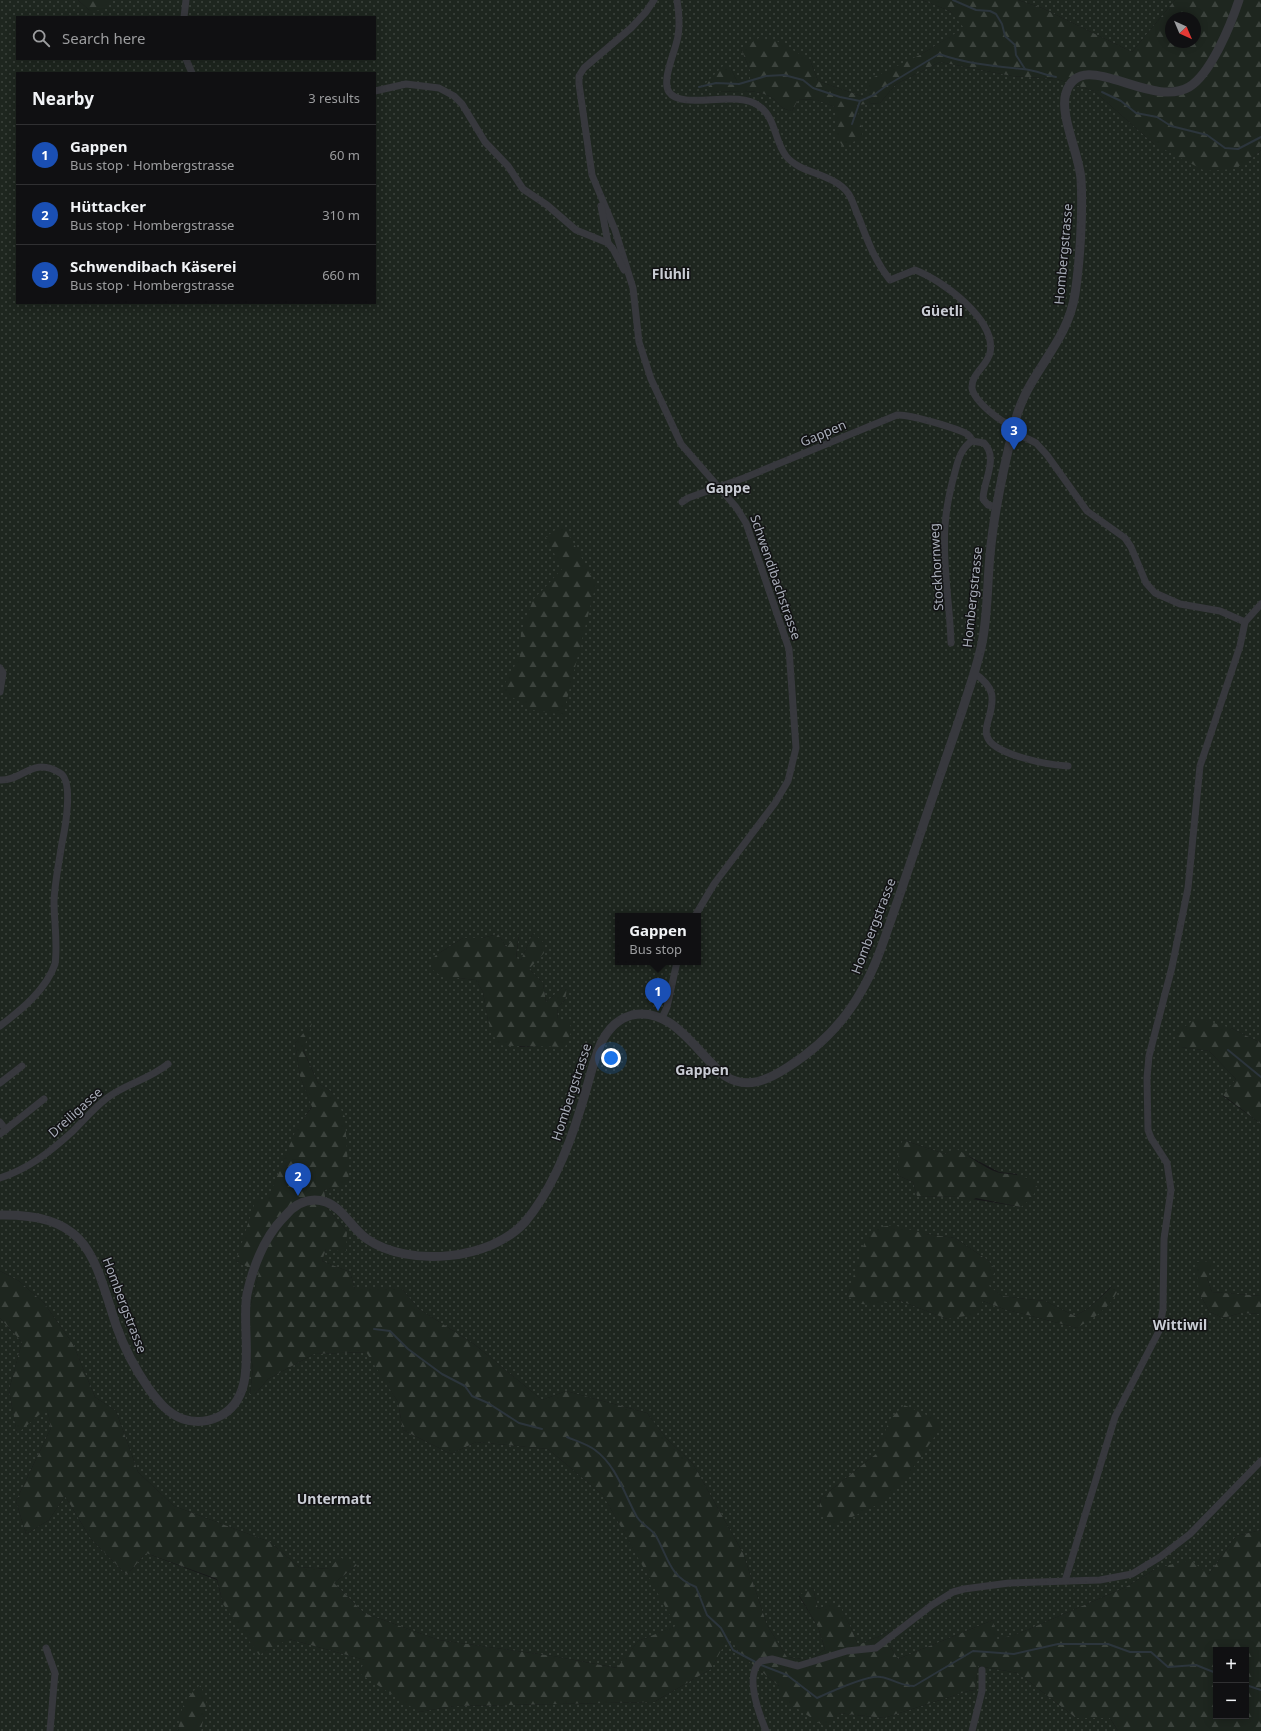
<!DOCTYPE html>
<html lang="en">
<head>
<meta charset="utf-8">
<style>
  body { margin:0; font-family:"Noto Sans",sans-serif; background:#1e1e20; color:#f1f3f6 }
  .controls { position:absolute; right:12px; bottom:12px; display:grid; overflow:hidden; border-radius:0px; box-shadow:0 2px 10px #0003 }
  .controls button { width:36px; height:36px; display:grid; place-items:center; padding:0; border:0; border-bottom:1px solid #303032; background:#101012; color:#f1f3f6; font:20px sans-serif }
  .compass { position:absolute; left:1165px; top:12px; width:36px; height:36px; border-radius:50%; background:#101012; box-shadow:0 2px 10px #0003; rotate:136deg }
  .you { position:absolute; left:611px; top:1058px; width:14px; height:14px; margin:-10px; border:3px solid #fff; border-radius:50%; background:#1a73e8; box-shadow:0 0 0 6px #1a73e833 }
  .badge { display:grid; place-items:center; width:26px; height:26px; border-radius:50%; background:#f2b134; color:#fff; font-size:13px; font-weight:700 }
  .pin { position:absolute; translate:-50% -33px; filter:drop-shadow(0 1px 2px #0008) }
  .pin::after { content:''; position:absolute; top:21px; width:14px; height:12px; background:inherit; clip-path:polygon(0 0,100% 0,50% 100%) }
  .popup { position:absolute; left:615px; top:913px; width:86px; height:52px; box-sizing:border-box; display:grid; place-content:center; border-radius:0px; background:#101012; filter:drop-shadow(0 1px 3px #0005); font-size:13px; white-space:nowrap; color:#9c9d9f }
  .popup b { font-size:15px; color:#f1f3f6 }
  .popup::after { content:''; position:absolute; left:50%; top:100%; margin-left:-8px; border:8px solid transparent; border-top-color:#101012 }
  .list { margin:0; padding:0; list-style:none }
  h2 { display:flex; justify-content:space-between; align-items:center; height:52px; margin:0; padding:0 16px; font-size:17px }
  h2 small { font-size:13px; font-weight:400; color:#9c9d9f }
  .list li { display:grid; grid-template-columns:26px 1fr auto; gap:12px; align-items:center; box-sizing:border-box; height:60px; padding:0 16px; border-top:1px solid #303032 }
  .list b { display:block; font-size:15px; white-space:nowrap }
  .list p { margin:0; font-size:13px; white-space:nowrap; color:#9c9d9f }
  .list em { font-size:13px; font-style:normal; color:#9c9d9f }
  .icon { flex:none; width:22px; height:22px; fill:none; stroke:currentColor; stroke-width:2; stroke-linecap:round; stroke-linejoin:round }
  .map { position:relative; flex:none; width:1261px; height:1731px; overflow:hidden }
  .search { position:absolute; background:#101012; box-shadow:0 2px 10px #0003; left:16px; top:16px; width:360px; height:44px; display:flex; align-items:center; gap:10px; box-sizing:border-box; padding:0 14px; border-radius:0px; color:#9c9d9f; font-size:15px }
  .panel { position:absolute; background:#101012; box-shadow:0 2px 10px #0003; left:16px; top:72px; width:360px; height:232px; border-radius:0px }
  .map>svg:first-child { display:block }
</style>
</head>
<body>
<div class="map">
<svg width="1261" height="1731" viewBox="0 0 1261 1731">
  <defs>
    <pattern id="grass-dots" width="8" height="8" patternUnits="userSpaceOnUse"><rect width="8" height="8" fill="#1e261f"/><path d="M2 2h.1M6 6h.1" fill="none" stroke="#3c433d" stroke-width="1.8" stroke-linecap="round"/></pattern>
    <pattern id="forest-firs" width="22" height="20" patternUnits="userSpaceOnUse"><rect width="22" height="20" fill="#1e261f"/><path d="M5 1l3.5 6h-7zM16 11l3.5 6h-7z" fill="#3c433d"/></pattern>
  </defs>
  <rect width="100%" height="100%" fill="#161618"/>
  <g fill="url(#grass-dots)" fill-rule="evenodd">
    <path d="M0,0H78L90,11L107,4V0H922L950,11L965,28L920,55L864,97L818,81L810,60L741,49L750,70V81H737L731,69L713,92C730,92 754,88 769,96C780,102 777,108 792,111L798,100L815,99L835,107V134L856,105L880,103L896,84L940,62L1012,76L1057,79L1094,91L1154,144L1249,161L1261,150V1043L1231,1028L1181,1047L1209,1051L1236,1079L1223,1096L1261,1124V1296L1212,1292L1207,1278L1199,1293L1210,1312L1223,1318L1241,1313L1261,1314V1530L1236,1536L1209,1574L1157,1568L1126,1587L1020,1633L995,1641L993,1620L898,1659L888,1643L889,1632L858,1645L851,1628L838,1603L818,1609L813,1588L799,1596L818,1627L825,1649L811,1660L787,1657L767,1625L743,1553L693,1464L666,1438L647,1413L566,1391L542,1400L474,1344L419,1309L402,1289H355L350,1272L322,1261L326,1249L347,1231L327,1208L324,1190L349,1183L332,1092L318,1083L303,1049L311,1025L295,1043L300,1076L312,1106L297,1128L268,1200L236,1261L259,1273L245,1327L253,1368L250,1394H255L268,1379L314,1354L367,1352L398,1402L403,1430L451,1454L476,1442L548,1449L603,1495L677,1626L638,1641L618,1668L553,1656L439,1640L364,1613L334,1583L357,1565L330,1569L299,1567L270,1542L174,1506L138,1472L116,1411L95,1397L73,1344L44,1303L19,1281L0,1271ZM17,17H375V59H17ZM17,73H375V303H17ZM618,916H698V962H618ZM533,933L529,969L543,983L546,1002L567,984L565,1000L557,1008L558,1019L539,1046L520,1047L488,1021L483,992L476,980L459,978L436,955L463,938H482L498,934L506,947L519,935L516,959L521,960ZM903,1140L945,1154L955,1149L999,1172L1017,1174L1021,1207L960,1197L917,1196L913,1182L897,1175ZM926,1234L955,1238L989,1261L995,1270L988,1286L1002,1296L1045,1301L1075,1316L1089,1308L1113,1285L1077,1328L1004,1309L983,1301L947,1319L896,1299L847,1296L856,1272ZM876,1454L819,1509L821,1498Z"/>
    <polygon points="1018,0 1175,0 1132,52 1042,8"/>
    <polygon points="0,1318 22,1342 9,1390 17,1433 47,1407 51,1428 16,1501 26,1534 49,1520 65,1496 91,1539 127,1575 146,1553 217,1580 223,1604 289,1639 365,1660 419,1712 454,1706 654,1702 711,1669 729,1635 740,1654 779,1686 838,1713 884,1718 968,1691 975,1690 978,1666 1018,1673 1076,1718 1110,1718 1118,1731 201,1731 206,1699 182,1710 181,1722 177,1731 0,1731"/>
  </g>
  <g fill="url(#forest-firs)" fill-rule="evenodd">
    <polygon points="78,0 107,0 107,4 103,10 90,11"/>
    <path d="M922,0H1018L1042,8L1132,52L1175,0H1261V150L1249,161L1233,169L1205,171L1154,144L1094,91L1057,79L1012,76L940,62L896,84L880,103L857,105L863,137L843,147L835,134V107L814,99L798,100L792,111C777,108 780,102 769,96C754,88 730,92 713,92L706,83L724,65L731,69L737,81H750V70L741,49L759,38L775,40L810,60L818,81L864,97L872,78L920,55L964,28L950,11ZM1171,18H1195V42H1171Z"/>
    <polygon points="563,524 596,584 563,715 533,710 501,690 520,656 521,632 533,600 562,569 546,537"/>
    <path d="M533,933L543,942L544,953L529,969L543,983L546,1002L568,983L565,1000L557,1008L558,1019H568L572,1030L565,1047C543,1046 520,1047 498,1045L488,1021L483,992L476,980L459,978L448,981L433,970L431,961L436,955L463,938H482L498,934L506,947L519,934L516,958L521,960Z"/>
    <polygon points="1196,1018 1231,1028 1261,1043 1261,1124 1223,1095 1236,1079 1209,1051 1181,1047 1176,1033"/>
    <path d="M312,1023L303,1050L318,1083L332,1092L345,1117L349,1184L324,1190L327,1208L347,1231L346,1252L326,1249L322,1261L350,1272L355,1289H402L419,1309L474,1344L542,1400L566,1391L647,1413L666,1438L693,1464L743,1553L767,1625L787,1657L811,1660L825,1649L818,1627L799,1595L813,1588L818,1609L838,1602L851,1628L858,1645L889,1632L888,1643L898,1659L993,1620L996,1640L1020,1633L1126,1587L1157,1568L1190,1560L1209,1574L1236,1536L1261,1530V1731H1118L1110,1718H1076L1018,1673L978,1666L975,1690L968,1691L884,1718L838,1713L825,1727L780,1697L779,1686L740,1654L729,1636L711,1669L654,1702L454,1706L419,1712L359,1673L365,1660L289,1639L259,1655L223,1604L217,1579L146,1553L127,1575L91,1539L65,1496L49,1520L26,1534L16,1501L51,1428L47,1408L17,1434L9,1390L22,1342L0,1318V1271L19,1281L44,1303L73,1344L95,1397L116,1411L138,1472L174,1506L270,1542L299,1567L330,1569L339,1557L357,1565L334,1583L364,1613L439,1640L553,1656L617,1668L638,1641L676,1626L603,1495L548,1449L476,1442L451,1454L403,1430L398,1402L366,1352L314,1354L268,1379L255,1394H250L253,1368L245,1327L259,1273L236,1261L256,1199H268L297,1127L312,1107L300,1076L295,1043ZM1216,1650H1246V1716H1216Z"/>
    <path d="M903,1140L945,1154L955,1148C968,1155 987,1170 1000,1173C1013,1175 1029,1174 1037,1187L1032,1198L1021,1207L976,1198L967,1203L960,1197L917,1196L913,1182L897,1175C900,1160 896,1153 903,1140Z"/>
    <path d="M893,1225L926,1234L955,1238L989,1261L995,1270L989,1286L1002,1296L1045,1301L1075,1316L1089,1308L1114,1285L1117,1292C1109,1309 1093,1318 1077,1328L1004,1309L983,1301L977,1314L947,1319L896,1299L876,1305L861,1304L847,1296L865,1241L874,1228Z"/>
    <polygon points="1213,1261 1207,1278 1212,1292 1261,1296 1261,1314 1241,1313 1223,1318 1210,1312 1199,1293 1196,1262"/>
    <polygon points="904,1405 938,1420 941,1427 909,1474 877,1505 835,1525 819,1509 821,1498 876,1454 890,1419"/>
    <path d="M200,1685L207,1699L201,1731H177C181,1722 180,1718 182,1709C186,1699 192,1692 200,1685Z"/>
  </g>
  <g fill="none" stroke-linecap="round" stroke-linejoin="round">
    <g stroke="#2c353c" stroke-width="2">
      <polyline points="953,0 976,10 990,11 996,14 1002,24 1005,36 1015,45 1016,55 1025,69"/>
      <path d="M699,87L716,83L739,84L766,76L784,75L803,80L813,88L840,97L860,101L874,95L886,86L939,54C967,64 994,66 1023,69C1034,70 1046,75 1056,77"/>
      <polyline points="1102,92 1121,101 1136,113 1157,117 1171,126 1207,135 1225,148 1238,149 1261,137"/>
      <polyline points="852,124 860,101"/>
      <polyline points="1228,1050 1261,1077"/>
      <polyline points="374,1329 390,1331 408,1349 442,1374 465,1386 472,1396 488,1403 519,1423 542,1429"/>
      <path d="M567,1437C576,1441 587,1444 595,1450C617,1466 624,1494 637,1517C642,1525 652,1529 656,1536C669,1559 669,1576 696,1587L707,1615L721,1628L733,1650L761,1665L787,1675L817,1698C830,1692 869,1674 881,1677C893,1679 901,1686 914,1686L973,1651L1014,1654L1058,1644H1108L1130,1652H1151L1168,1667L1196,1665L1216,1673"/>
      <polyline points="1246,1685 1261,1690"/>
    </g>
    <g stroke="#37383d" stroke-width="7">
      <polyline points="654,0 646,12 631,28 584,68 579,76 579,84 592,175 615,230 633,288 639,342 651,379 681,444 736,507 746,523 789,649 796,748 788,781 775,803 714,884 695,916"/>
      <path d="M677,0C679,12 680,24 678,36C676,50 661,80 669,92C682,111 737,89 759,106C776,118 774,140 786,156C800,174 833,173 848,193C853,200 855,210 859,218C867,240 875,261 890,280L915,270C942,280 997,320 990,353C987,366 971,374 972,388C974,401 1002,424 1014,426"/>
      <polyline points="184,17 186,0"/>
      <polyline points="186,59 192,73"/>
      <polyline points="375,91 406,84 439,88 454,96 462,104 485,142 508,166 523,189 547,205 576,230 608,243 613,249 624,270"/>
      <polyline points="601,206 608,243"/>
      <polyline points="1012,434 1024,437 1036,443 1047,455 1087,511 1125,538 1131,547 1146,583 1155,593 1180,604 1220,611 1245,622"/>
      <path d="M682,502L688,498L744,478L897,415C909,414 956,428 967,434C970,436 971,438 972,441"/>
      <path d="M951,643C950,604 942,565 945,526C946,508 950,490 955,472C958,460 961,448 972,441L984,443C999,458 983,482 983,499L988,505L997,507"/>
      <polyline points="0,668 3,673 0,692"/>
      <path d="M974,673C995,687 995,698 988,721C987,725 985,731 987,736C992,755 1050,765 1068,766"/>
      <path d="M0,780C23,781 32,756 60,773C74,781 65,829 62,843C59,862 55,881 54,901C54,922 58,943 55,964C46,990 21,1010 0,1026"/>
      <polyline points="662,1018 667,1007 677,962"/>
      <polyline points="0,1083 22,1066"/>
      <polyline points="0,1122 6,1130"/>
      <polyline points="0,1134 44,1099"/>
      <path d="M0,1178C28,1169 50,1152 72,1132C83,1121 94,1108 107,1098C125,1084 148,1080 168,1064"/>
      <polyline points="1065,1581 1115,1417 1159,1331 1163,1309 1164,1239 1171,1190 1167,1163 1151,1138 1148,1130 1147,1078 1149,1056 1172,967 1188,888 1200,766 1240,646 1245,622 1261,604"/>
      <polyline points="46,1648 55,1673 50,1731"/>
      <path d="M766,1731C759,1714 744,1674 761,1661L772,1659L798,1666L847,1651L876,1648L932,1605L953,1592L964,1589L1009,1583L1100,1580L1132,1574L1160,1557L1190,1534L1261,1461"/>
      <polyline points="972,1731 982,1691 982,1670"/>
    </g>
    <path stroke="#37383d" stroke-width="9" d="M0,1215C88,1214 93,1254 116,1325C124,1348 135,1369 149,1389C158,1401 168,1414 183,1419C195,1423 207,1422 218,1417C262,1397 240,1331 247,1294C253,1267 265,1236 285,1216C295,1204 309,1196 326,1202C343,1208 352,1229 367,1239C409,1268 491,1260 525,1222C552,1190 569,1147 581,1107C588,1086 592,1064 601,1043C607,1031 617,1019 632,1015C673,1006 697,1054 725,1076C747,1090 768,1080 788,1067C818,1048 845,1021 862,990C876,966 884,940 893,914C905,880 916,846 928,811C940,775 953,739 965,702C971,683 978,663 982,643C988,614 987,585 990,555C994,511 1004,465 1015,422C1027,373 1067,345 1075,294C1080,261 1083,212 1081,179C1079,154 1059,114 1066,93C1081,45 1150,110 1189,87C1211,74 1231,24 1239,0"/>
  </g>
  <g text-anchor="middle" stroke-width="3" stroke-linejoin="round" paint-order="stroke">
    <g font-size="13" fill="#a8adb8" stroke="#111113">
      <text transform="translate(1063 254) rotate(-85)" y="5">Hombergstrasse</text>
      <text transform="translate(823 433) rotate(-23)" y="5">Gappen</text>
      <text transform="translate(936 567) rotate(-93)" y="5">Stockhornweg</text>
      <text transform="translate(776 577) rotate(71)" y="5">Schwendibachstrasse</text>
      <text transform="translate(972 597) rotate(-84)" y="5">Hombergstrasse</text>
      <text transform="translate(873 926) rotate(-69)" y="5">Hombergstrasse</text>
      <text transform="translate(571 1092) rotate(-72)" y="5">Hombergstrasse</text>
      <text transform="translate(75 1112) rotate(-42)" y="5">Dreiligasse</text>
      <text transform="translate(125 1305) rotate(69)" y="5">Hombergstrasse</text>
    </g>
    <g font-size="14" font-weight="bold" fill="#c9ccd4" stroke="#111113">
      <text x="671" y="279">Flühli</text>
      <text x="942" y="316">Güetli</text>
      <text x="728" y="493">Gappe</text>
      <text x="702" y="1075">Gappen</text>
      <text x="1180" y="1330">Wittiwil</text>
      <text x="334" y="1504">Untermatt</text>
    </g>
  </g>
</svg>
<div class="controls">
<button>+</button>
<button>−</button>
</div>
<svg class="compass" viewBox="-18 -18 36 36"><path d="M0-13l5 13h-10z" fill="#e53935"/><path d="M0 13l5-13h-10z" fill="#9c9d9f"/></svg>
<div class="you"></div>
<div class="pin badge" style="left:658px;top:1011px;background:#1a4fb4">1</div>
<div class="popup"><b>Gappen</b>Bus stop</div>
<div class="pin badge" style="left:298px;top:1196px;background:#1a4fb4">2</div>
<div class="pin badge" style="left:1014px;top:450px;background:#1a4fb4">3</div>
<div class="search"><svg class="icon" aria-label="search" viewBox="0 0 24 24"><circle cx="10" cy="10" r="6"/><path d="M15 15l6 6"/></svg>Search here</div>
<section class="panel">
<h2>Nearby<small>3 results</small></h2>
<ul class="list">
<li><span class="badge" style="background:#1a4fb4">1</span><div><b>Gappen</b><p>Bus stop · Hombergstrasse</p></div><em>60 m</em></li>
<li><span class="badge" style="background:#1a4fb4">2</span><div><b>Hüttacker</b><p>Bus stop · Hombergstrasse</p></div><em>310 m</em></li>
<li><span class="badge" style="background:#1a4fb4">3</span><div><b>Schwendibach Käserei</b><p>Bus stop · Hombergstrasse</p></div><em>660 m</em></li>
</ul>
</section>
</div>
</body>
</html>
